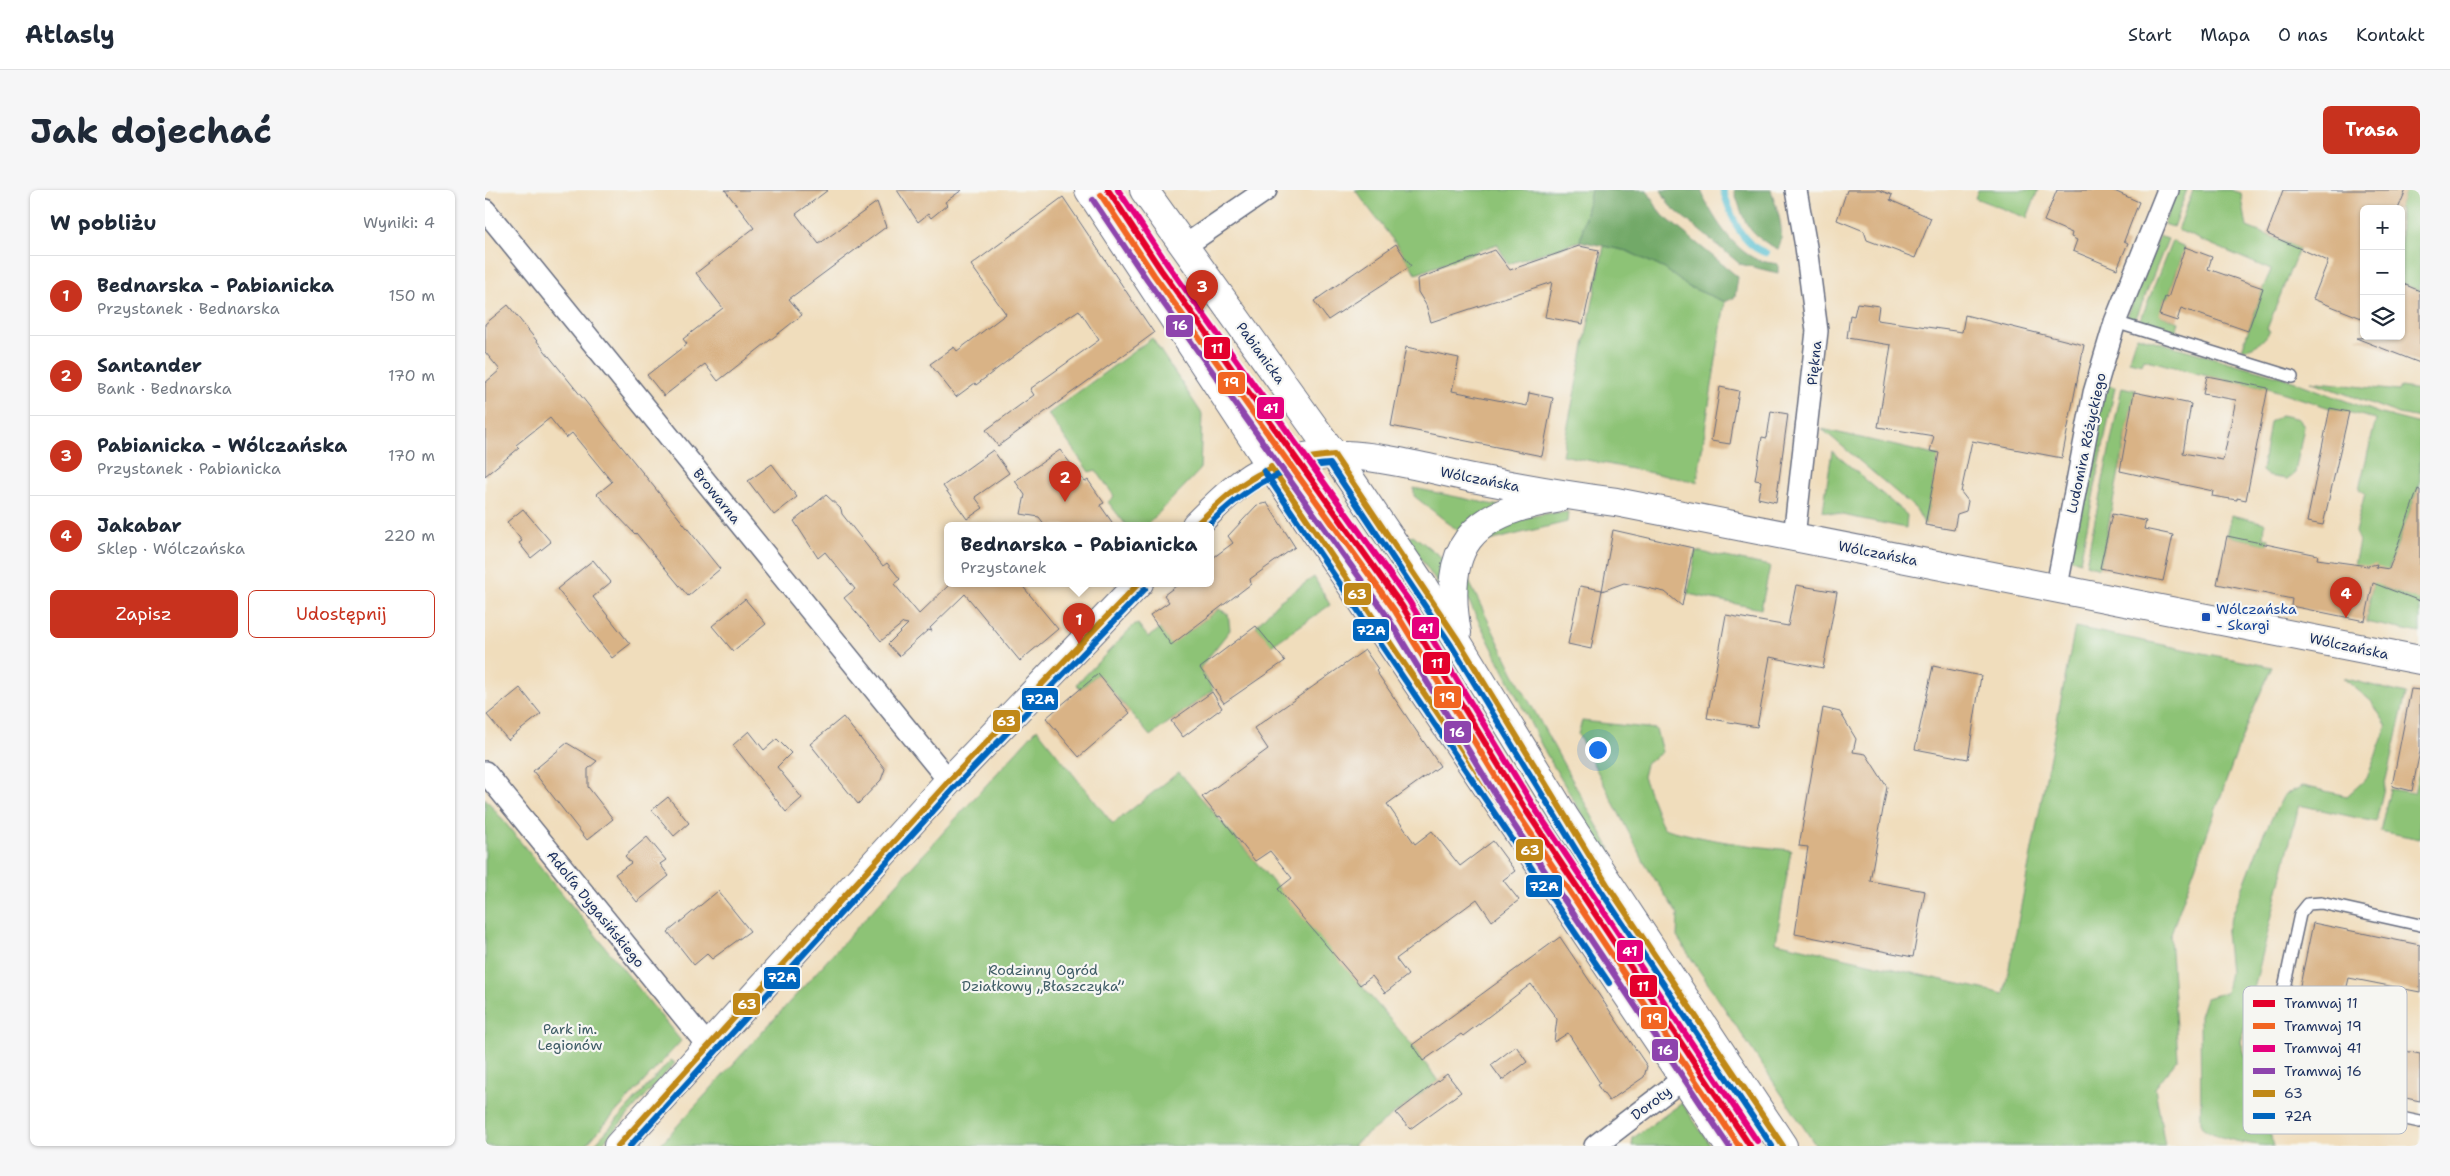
<!DOCTYPE html>
<html lang="pl">
<head>
<meta charset="utf-8">
<style>
  body { margin:0; font-family:"Shantell Sans",sans-serif; background:#f6f6f7; color:#1f2937 }
  .controls { position:absolute; right:15px; top:15px; display:grid; overflow:hidden; border-radius:8px; box-shadow:0 1px 4px #0004 }
  .controls button { width:45px; height:45px; display:grid; place-items:center; padding:0; border:0; border-bottom:1px solid #e0e1e3; background:#fff; color:#1f2937; font:25px sans-serif }
  .you { position:absolute; left:1112px; top:559px; width:18px; height:18px; margin:-12px; border:4px solid #fff; border-radius:50%; background:#1a73e8; box-shadow:0 0 0 8px #1a73e833 }
  .badge { display:grid; place-items:center; width:32px; height:32px; border-radius:50%; background:#c8321e; color:#fff; font-size:16px; font-weight:700 }
  .pin { position:absolute; translate:-50% -41px; filter:drop-shadow(0 1px 2px #0008) }
  .pin::after { content:''; position:absolute; top:26px; width:18px; height:15px; background:inherit; clip-path:polygon(0 0,100% 0,50% 100%) }
  .popup { position:absolute; left:459px; top:332px; width:270px; height:65px; box-sizing:border-box; display:grid; place-content:center; border-radius:8px; background:#fff; filter:drop-shadow(0 1px 4px #0005); font-size:16px; white-space:nowrap; color:#747a83 }
  .popup b { font-size:19px; color:#1f2937 }
  .popup::after { content:''; position:absolute; left:50%; top:100%; margin-left:-10px; border:10px solid transparent; border-top-color:#fff }
  .list { margin:0; padding:0; list-style:none }
  h2 { display:flex; justify-content:space-between; align-items:center; height:65px; margin:0; padding:0 20px; font-size:21px }
  h2 small { font-size:16px; font-weight:400; color:#747a83 }
  .list li { display:grid; grid-template-columns:32px 1fr auto; gap:15px; align-items:center; box-sizing:border-box; height:80px; padding:0 20px; border-top:1px solid #e0e1e3 }
  .list b { display:block; font-size:19px; white-space:nowrap }
  .list p { margin:0; font-size:16px; white-space:nowrap; color:#747a83 }
  .list em { font-size:16px; font-style:normal; color:#747a83 }
  .actions { display:flex; gap:10px; padding:15px 20px }
  .actions a { flex:1; padding:11px 0; border:1px solid #c8321e; border-radius:8px; text-align:center; font-size:18px; color:#c8321e }
  .actions .main { background:#c8321e; color:#fff }
  .icon { flex:none; width:28px; height:28px; fill:none; stroke:currentColor; stroke-width:2; stroke-linecap:round; stroke-linejoin:round }
  .map { position:relative; flex:none; width:1935px; height:956px; overflow:hidden; border-radius:8px }
  header { display:flex; align-items:center; gap:30px; box-sizing:border-box; height:70px; padding:0 25px; background:#fff; border-bottom:1px solid #e0e1e3 }
  header strong { font-size:24px }
  nav { display:flex; gap:28px; margin-inline-start:auto; font-size:18px }
  .intro { display:flex; align-items:center; justify-content:space-between; box-sizing:border-box; height:120px; padding:0 30px }
  h1 { margin:0; font-size:35px }
  .button { padding:12px 22px; border-radius:8px; background:#c8321e; color:#fff; font-size:18px; font-weight:700 }
  main { display:flex; gap:30px; padding:0 30px }
  aside { flex:1; background:#fff; border-radius:8px; box-shadow:0 1px 4px #0004 }
  .map>svg:first-child { display:block }
</style>
</head>
<body>
<header>
<strong>Atlasly</strong>
<nav><a>Start</a><a>Mapa</a><a>O nas</a><a>Kontakt</a></nav>
</header>
<div class="intro"><h1>Jak dojechać</h1><a class="button">Trasa</a></div>
<main>
<aside>
<h2>W pobliżu<small>Wyniki: 4</small></h2>
<ul class="list">
<li><span class="badge">1</span><div><b>Bednarska - Pabianicka</b><p>Przystanek · Bednarska</p></div><em>150 m</em></li>
<li><span class="badge">2</span><div><b>Santander</b><p>Bank · Bednarska</p></div><em>170 m</em></li>
<li><span class="badge">3</span><div><b>Pabianicka - Wólczańska</b><p>Przystanek · Pabianicka</p></div><em>170 m</em></li>
<li><span class="badge">4</span><div><b>Jakabar</b><p>Sklep · Wólczańska</p></div><em>220 m</em></li>
</ul>
<div class="actions"><a class="main">Zapisz</a><a>Udostępnij</a></div>
</aside>
<div class="map">
<svg width="1935" height="956" viewBox="0 0 1935 956">
  <rect width="100%" height="100%" fill="#f6f6f2"/>
  <filter id="ink" filterUnits="userSpaceOnUse"><feTurbulence type="fractalNoise" baseFrequency=".02" numOctaves="2"/><feDisplacementMap in="SourceGraphic" scale="10" xChannelSelector="R" yChannelSelector="G"/><feConvolveMatrix kernelMatrix="1 2 1 2 8 2 1 2 1" color-interpolation-filters="sRGB"/></filter>
  <filter id="wash" filterUnits="userSpaceOnUse"><feTurbulence type="fractalNoise" baseFrequency=".0096" numOctaves="4" result="noise"/><feDisplacementMap in="SourceGraphic" scale="20" xChannelSelector="R" yChannelSelector="G"/><feGaussianBlur stdDeviation="1.12" result="paint"/><feColorMatrix in="noise" values="0 0 0 0 0 0 0 0 0 0 0 0 0 0 0 0 0 1.4 0 .05"/><feComposite in="paint" operator="in"/></filter>
  <g filter="url(#wash)">
    <rect width="100%" height="100%" fill="#f0ddbc"/>
    <g fill="#8dc376" stroke="#54796a">
      <polygon points="870,0 1106,0 1095,51 1023,74 1012,54 931,84 914,58"/>
      <polygon points="1493,0 1553,0 1542,28 1490,8"/>
      <polygon points="1692,0 1702,0 1688,37 1679,34"/>
      <path d="M1708,0H1746L1756,3L1762,37L1814,58L1782,139L1785,141C1778,152 1769,159 1757,159L1778,98L1786,80L1693,40Z"/>
      <polygon points="1921,0 1935,0 1935,101 1916,93 1916,19 1913,19"/>
      <polygon points="1674,46 1683,49 1649,133 1642,127"/>
      <polygon points="1687,51 1700,57 1683,108 1680,107 1675,125 1694,132 1690,144 1654,134"/>
      <polygon points="1119,56 1142,61 1180,79 1202,96 1240,112 1212,292 1077,265"/>
      <polygon points="1652,146 1797,187 1896,224 1935,234 1935,294 1903,380 1869,376 1874,351 1870,342 1880,303 1874,299 1891,229 1845,218 1783,198 1722,186 1659,169 1657,174 1644,171"/>
      <polygon points="667,148 717,224 715,280 662,335 641,335 623,312 629,306 611,280 604,282 563,224"/>
      <polygon points="1826,191 1913,201 1915,197 1935,200 1935,228 1914,224"/>
      <polygon points="1620,195 1630,197 1595,372 1584,368"/>
      <polygon points="1637,197 1650,200 1615,378 1601,374"/>
      <polygon points="1796,225 1815,229 1819,237 1810,283 1802,289 1783,286 1777,281 1785,232"/>
      <polygon points="1337,239 1454,266 1440,335 1431,319"/>
      <polygon points="1347,261 1422,325 1421,338 1338,321"/>
      <polygon points="929,298 1015,316 976,343 929,306"/>
      <path d="M1083,322L1082,332L991,354C1017,332 1050,323 1083,322Z"/>
      <polygon points="1747,325 1780,333 1779,348 1784,349 1783,355 1742,346"/>
      <polygon points="928,345 961,371 960,405 922,348"/>
      <polygon points="1211,361 1285,376 1276,419 1203,404"/>
      <polygon points="980,383 1028,482 1130,668 1125,672 1059,560 987,418 981,404"/>
      <polygon points="1889,385 1897,397 1931,409 1935,400 1935,443 1881,432"/>
      <polygon points="829,387 845,415 786,456 771,436 793,412"/>
      <polygon points="734,419 743,424 745,440 715,478 728,500 665,546 613,484 595,499 591,495 650,434 653,434 663,447 675,439 686,454"/>
      <path d="M1590,437L1787,477L1763,531L1685,746L1693,868L1670,898L1680,956H1331L1192,747L1193,725L1160,674L1093,544L1097,531L1171,539L1177,562L1161,574L1158,587L1178,638C1220,650 1262,656 1306,660L1291,752L1519,804Z"/>
      <polygon points="927,444 1036,624 920,450"/>
      <path d="M1858,488L1921,504L1891,632L1814,615L1756,852L1789,956C1770,956 1730,949 1716,936L1715,826L1721,808L1741,802L1745,782L1741,742L1778,645L1799,605L1818,596L1862,606L1882,588L1902,536L1886,511Z"/>
      <polygon points="552,539 628,634 694,582 927,855 953,891 869,954 869,956 174,956"/>
      <polygon points="1935,578 1935,649 1895,641 1905,599 1929,603"/>
      <polygon points="0,608 196,851 100,956 0,956"/>
      <polygon points="186,870 190,873 115,956 108,956"/>
      <polygon points="1197,913 1226,956 1147,956 1148,948"/>
    </g>
    <g fill="#72a967" stroke="#466c62">
      <polygon points="1106,0 1162,0 1175,23 1253,87 1250,107 1240,112 1202,96 1180,79 1142,61 1095,51"/>
      <path d="M1176,0H1216C1225,24 1248,60 1273,70C1279,72 1287,73 1293,74V83L1255,74L1185,16Z"/>
      <path d="M1249,0H1286C1291,16 1302,44 1293,59C1260,43 1260,32 1249,0Z"/>
    </g>
    <g fill="none" stroke-linecap="round" stroke-linejoin="round">
      <path stroke="#55bfd1" stroke-width="7" d="M1238,0C1246,24 1254,54 1281,63"/>
    </g>
    <g id="blocks">
      <g fill="#d9b386">
        <polygon points="240,0 343,0 311,24 334,54 392,12 401,37 304,109 317,125 233,191 220,174 179,206 162,185 202,154 198,149 238,118 211,83 269,38"/>
        <polygon points="412,0 477,0 460,12 462,15 446,28 443,24 433,32"/>
        <polygon points="1362,0 1394,0 1407,5 1405,10 1446,28 1430,68 1382,50 1379,41 1352,30"/>
        <polygon points="1572,0 1627,0 1654,12 1639,51 1643,53 1632,79 1588,61 1592,50 1586,47 1587,43 1559,31"/>
        <polygon points="1798,0 1921,0 1913,19 1879,19 1879,129 1828,109 1843,71 1782,44"/>
        <polygon points="578,7 669,143 513,256 501,240 549,205 545,199 614,150 594,120 559,143 491,195 490,193 471,207 445,174 469,157 472,161 521,124 486,75"/>
        <polygon points="911,54 926,76 843,130 829,111"/>
        <polygon points="1094,56 1114,60 1098,134 1060,127 1067,92 946,132 941,115 933,102 932,89 1010,60 1025,80"/>
        <polygon points="1700,57 1727,67 1723,79 1778,98 1763,141 1696,118 1692,131 1674,125 1680,107 1683,108"/>
        <polygon points="1916,93 1935,101 1935,173 1871,148 1916,146"/>
        <polygon points="1372,113 1394,116 1392,130 1477,142 1480,125 1599,155 1577,268 1487,251 1476,302 1483,311 1481,321 1472,324 1469,340 1440,335 1454,263 1445,261 1449,246 1393,237 1406,155 1362,148 1365,125 1369,126"/>
        <polygon points="23,115 235,379 203,406 151,343 150,344 112,304 127,292 87,243 81,248 65,228 31,255 34,258 0,286 0,193 15,180 0,162 0,134"/>
        <polygon points="921,157 974,168 967,201 1042,216 1044,203 1068,208 1057,266 906,236"/>
        <polygon points="1722,186 1783,198 1761,310 1752,308 1752,310 1727,306 1728,301 1635,281 1649,202 1706,214 1698,263 1738,270 1751,210 1718,204"/>
        <polygon points="1235,197 1254,201 1245,254 1226,251"/>
        <polygon points="1845,218 1864,222 1838,335 1822,332"/>
        <polygon points="1286,221 1303,224 1291,312 1273,308 1276,291 1270,290 1277,247 1282,248"/>
        <polygon points="508,260 524,283 490,307 498,318 482,329 458,296"/>
        <polygon points="575,260 600,292 603,290 619,313 615,315 629,335 560,335 554,327 536,324 540,305 530,291"/>
        <polygon points="287,274 312,307 289,325 263,291"/>
        <polygon points="1933,299 1935,300 1935,411 1888,393 1880,431 1806,416 1807,409 1732,394 1742,346 1833,365 1832,369 1883,376 1892,374 1891,377 1904,379"/>
        <polygon points="341,305 356,319 357,324 398,376 402,373 415,389 409,394 434,424 466,393 535,393 573,439 535,471 480,404 445,438 447,441 443,440 414,466 403,454 423,434 418,433 396,451 359,408 370,399 340,362 333,368 309,331"/>
        <polygon points="782,313 810,357 765,389 766,394 686,455 665,425 684,412 679,405 695,393 725,393 725,370 748,353 743,346 772,315"/>
        <polygon points="38,319 66,352 46,368 34,353 37,351 22,332"/>
        <polygon points="1627,324 1661,331 1659,339 1688,345 1678,391 1615,378"/>
        <polygon points="1128,340 1208,358 1197,416 1180,402 1139,393 1117,401"/>
        <polygon points="108,370 126,392 108,407 145,454 127,468 72,399"/>
        <polygon points="1311,395 1352,402 1338,478 1285,467 1272,537 1222,528 1241,425 1303,436"/>
        <polygon points="1095,396 1117,400 1106,459 1083,454"/>
        <polygon points="260,409 281,434 248,461 227,436"/>
        <polygon points="771,436 800,471 739,513 715,478"/>
        <polygon points="880,460 893,479 891,481 955,576 902,614 930,654 947,641 975,676 1008,651 1030,681 1018,690 1034,710 1007,731 992,709 911,769 923,785 900,803 887,786 875,795 793,699 807,688 785,661 770,671 735,626 733,627 717,607 783,559 769,538"/>
        <polygon points="1448,476 1496,486 1483,569 1430,559"/>
        <polygon points="613,484 645,523 594,567 561,528"/>
        <polygon points="35,498 56,524 23,550 2,525"/>
        <polygon points="1926,499 1935,500 1935,561 1927,601 1907,596"/>
        <polygon points="727,502 737,518 698,547 686,531"/>
        <polygon points="1338,518 1355,522 1371,549 1368,562 1381,564 1402,597 1385,691 1440,701 1428,767 1310,744 1323,657 1314,656"/>
        <polygon points="358,527 400,579 396,590 373,614 325,554"/>
        <polygon points="264,541 279,560 292,549 306,563 292,577 317,608 301,622 248,555"/>
        <polygon points="82,553 112,571 103,579 103,597 128,629 102,650 48,581"/>
        <polygon points="183,607 204,633 189,646 167,620"/>
        <polygon points="162,647 181,670 175,674 184,686 152,712 130,684 146,673 140,666"/>
        <polygon points="233,701 265,741 227,769 222,764 209,775 183,742"/>
        <polygon points="1828,733 1935,755 1935,802 1864,788 1850,847 1935,864 1935,911 1797,882"/>
        <polygon points="1075,747 1162,876 1159,887 1124,911 1112,895 1115,893 1083,843 1069,852 1072,829 1046,794 978,846 976,844 938,871 927,855"/>
        <polygon points="1031,856 1042,872 1017,890 1006,875"/>
        <polygon points="962,884 976,902 925,939 911,923"/>
      </g>
    </g>
  </g>
  <g filter="url(#ink)">
    <use href="#blocks" fill-opacity="0" stroke="#666c7f" stroke-width="1"/>
    <g fill="none" stroke-linecap="round" stroke-linejoin="round">
      <g stroke="#666c7f" stroke-width="14">
        <g id="service">
          <polyline points="1630,132 1807,187"/>
          <polyline points="1935,735 1836,713 1823,714 1815,724 1781,881 1794,902 1935,932"/>
        </g>
      </g>
      <g stroke="#666c7f" stroke-width="24">
        <g id="minor">
          <polyline points="0,20 464,591"/>
          <polyline points="698,57 781,0"/>
          <polyline points="1309,347 1332,141 1321,57 1311,0"/>
          <polyline points="1572,396 1609,203 1630,132 1683,0"/>
          <polyline points="0,582 223,856"/>
          <polyline points="1110,956 1199,888"/>
        </g>
      </g>
      <g stroke="#666c7f" stroke-width="30">
        <g id="tertiary">
          <polyline points="604,0 786,276 1244,956"/>
          <polyline points="659,0 849,265 938,396 1081,629 1298,956"/>
          <path d="M711,335C733,313 755,290 784,277C850,249 927,276 993,289C1039,298 1084,306 1131,312C1399,364 1667,416 1935,470"/>
          <path d="M972,443C957,356 985,323 1071,309"/>
          <polyline points="133,956 464,591 654,393"/>
        </g>
      </g>
      <use href="#service" stroke="#fff" stroke-width="11"/>
      <use href="#minor" stroke="#fff" stroke-width="21"/>
      <use href="#tertiary" stroke="#fff" stroke-width="28"/>
      <g stroke="#f6f6f2" stroke-width="10">
        <g id="bus-1">
          <polyline points="786,276 1131,788"/>
          <path d="M711,335C757,290 783,270 849,265L973,450L1123,696L1298,956"/>
          <polyline points="133,956 464,591 654,393"/>
        </g>
      </g>
      <g stroke="#f6f6f2" stroke-width="10">
        <g id="bus-2">
          <polyline points="779,281 1124,793"/>
          <path d="M723,335C761,298 790,278 845,274L966,455L1116,701L1287,956"/>
          <polyline points="145,956 470,597 660,399"/>
        </g>
      </g>
      <use href="#bus-1" stroke="#c08818" stroke-width="6"/>
      <use href="#bus-2" stroke="#0065bd" stroke-width="6"/>
      <g stroke="#f6f6f2" stroke-width="10">
        <polyline id="tram-1" points="623,0 676,80 917,416 1042,622 1265,956"/>
      </g>
      <g stroke="#f6f6f2" stroke-width="10">
        <polyline id="tram-2" points="616,5 669,85 910,421 1035,627 1254,956"/>
      </g>
      <g stroke="#f6f6f2" stroke-width="10">
        <polyline id="tram-3" points="633,0 683,75 924,411 1049,617 1272,951"/>
      </g>
      <g stroke="#f6f6f2" stroke-width="10">
        <polyline id="tram-4" points="608,10 662,90 902,426 1027,632 1244,956"/>
      </g>
      <use href="#tram-1" stroke="#e4002b" stroke-width="6"/>
      <use href="#tram-2" stroke="#f26522" stroke-width="6"/>
      <use href="#tram-3" stroke="#e5007d" stroke-width="6"/>
      <use href="#tram-4" stroke="#8e44ad" stroke-width="6"/>
    </g>
  </g>
  <rect fill="#1a4fb4" stroke="#f6f6f2" stroke-width="2" x="1716" y="422" width="10" height="10" rx="2.5"/>
  <g text-anchor="middle" stroke-width="4.5" stroke-linejoin="round" paint-order="stroke">
    <g font-size="14" fill="#1b2f5e" stroke="#f6f6f2">
      <text transform="translate(776 163) rotate(54)" y="5">Pabianicka</text>
      <text transform="translate(1329 173) rotate(-84)" y="5">Piękna</text>
      <text transform="translate(1601 253) rotate(-78)" y="5">Ludomira Różyckiego</text>
      <text transform="translate(995 289) rotate(11)" y="5">Wólczańska</text>
      <text transform="translate(232 306) rotate(51)" y="5">Browarna</text>
      <text transform="translate(1393 363) rotate(11)" y="5">Wólczańska</text>
      <text transform="translate(1864 456) rotate(12)" y="5">Wólczańska</text>
      <text transform="translate(111 719) rotate(51)" y="5">Adolfa Dygasińskiego</text>
      <text transform="translate(1166 913) rotate(-37)" y="5">Doroty</text>
    </g>
    <g font-size="14" fill="#164399" stroke="#f6f6f2" text-anchor="start">
      <text x="1731" y="424">Wólczańska<tspan x="1731" dy="16">- Skargi</tspan></text>
    </g>
    <g font-size="14" fill="#3d5b65" stroke="#f6f6f2">
      <text x="558" y="785">Rodzinny Ogród<tspan x="558" dy="16">Działkowy „Błaszczyka”</tspan></text>
      <text x="85" y="844">Park im.<tspan x="85" dy="16">Legionów</tspan></text>
    </g>
  </g>
  <rect x="1758" y="796" width="164" height="148" rx="8" fill="#f6f6f2" stroke="#b4bac6" stroke-width="1"/>
  <rect x="1768" y="810" width="22" height="7" fill="#e4002b"/>
  <rect x="1768" y="833" width="22" height="6" fill="#f26522"/>
  <rect x="1768" y="855" width="22" height="7" fill="#e5007d"/>
  <rect x="1768" y="878" width="22" height="6" fill="#8e44ad"/>
  <rect x="1768" y="900" width="22" height="7" fill="#c08818"/>
  <rect x="1768" y="923" width="22" height="6" fill="#0065bd"/>
  <g font-size="14" fill="#1b2f5e">
    <text x="1799" y="818">Tramwaj 11</text>
    <text x="1799" y="841">Tramwaj 19</text>
    <text x="1799" y="863">Tramwaj 41</text>
    <text x="1799" y="886">Tramwaj 16</text>
    <text x="1799" y="908">63</text>
    <text x="1799" y="931">72A</text>
  </g>
  <g stroke="#f6f6f2" stroke-width="2">
    <rect x="680" y="124" width="29" height="24" rx="5" fill="#8e44ad"/>
    <rect x="718" y="146" width="28" height="24" rx="5" fill="#e4002b"/>
    <rect x="732" y="181" width="29" height="24" rx="5" fill="#f26522"/>
    <rect x="771" y="206" width="29" height="24" rx="5" fill="#e5007d"/>
    <rect x="858" y="392" width="29" height="24" rx="5" fill="#c08818"/>
    <rect x="926" y="426" width="29" height="24" rx="5" fill="#e5007d"/>
    <rect x="867" y="428" width="38" height="24" rx="5" fill="#0065bd"/>
    <rect x="937" y="461" width="29" height="24" rx="5" fill="#e4002b"/>
    <rect x="948" y="495" width="29" height="24" rx="5" fill="#f26522"/>
    <rect x="536" y="497" width="38" height="24" rx="5" fill="#0065bd"/>
    <rect x="507" y="519" width="29" height="24" rx="5" fill="#c08818"/>
    <rect x="958" y="530" width="29" height="24" rx="5" fill="#8e44ad"/>
    <rect x="1030" y="648" width="29" height="24" rx="5" fill="#c08818"/>
    <rect x="1040" y="684" width="38" height="24" rx="5" fill="#0065bd"/>
    <rect x="1131" y="749" width="28" height="24" rx="5" fill="#e5007d"/>
    <rect x="278" y="776" width="38" height="24" rx="5" fill="#0065bd"/>
    <rect x="1144" y="784" width="29" height="24" rx="5" fill="#e4002b"/>
    <rect x="247" y="802" width="29" height="24" rx="5" fill="#c08818"/>
    <rect x="1155" y="816" width="28" height="24" rx="5" fill="#f26522"/>
    <rect x="1166" y="848" width="28" height="24" rx="5" fill="#8e44ad"/>
  </g>
  <g font-size="14" text-anchor="middle" font-weight="bold" fill="#fff">
    <text x="695" y="140">16</text>
    <text x="732" y="163">11</text>
    <text x="746" y="197">19</text>
    <text x="786" y="223">41</text>
    <text x="872" y="409">63</text>
    <text x="941" y="443">41</text>
    <text x="886" y="445">72A</text>
    <text x="952" y="478">11</text>
    <text x="962" y="512">19</text>
    <text x="555" y="514">72A</text>
    <text x="521" y="536">63</text>
    <text x="972" y="547">16</text>
    <text x="1045" y="665">63</text>
    <text x="1059" y="701">72A</text>
    <text x="1145" y="766">41</text>
    <text x="297" y="792">72A</text>
    <text x="1158" y="801">11</text>
    <text x="262" y="819">63</text>
    <text x="1169" y="833">19</text>
    <text x="1180" y="865">16</text>
  </g>
</svg>
<div class="controls">
<button>+</button>
<button>−</button>
<button><svg class="icon" aria-label="layers" viewBox="0 0 24 24"><path d="M12 4l9 5-9 5-9-5zM3 14l9 5 9-5"/></svg></button>
</div>
<div class="you"></div>
<div class="pin badge" style="left:594px;top:454px">1</div>
<div class="popup"><b>Bednarska - Pabianicka</b>Przystanek</div>
<div class="pin badge" style="left:580px;top:312px">2</div>
<div class="pin badge" style="left:717px;top:121px">3</div>
<div class="pin badge" style="left:1861px;top:428px">4</div>
</div>
</main>
</body>
</html>
